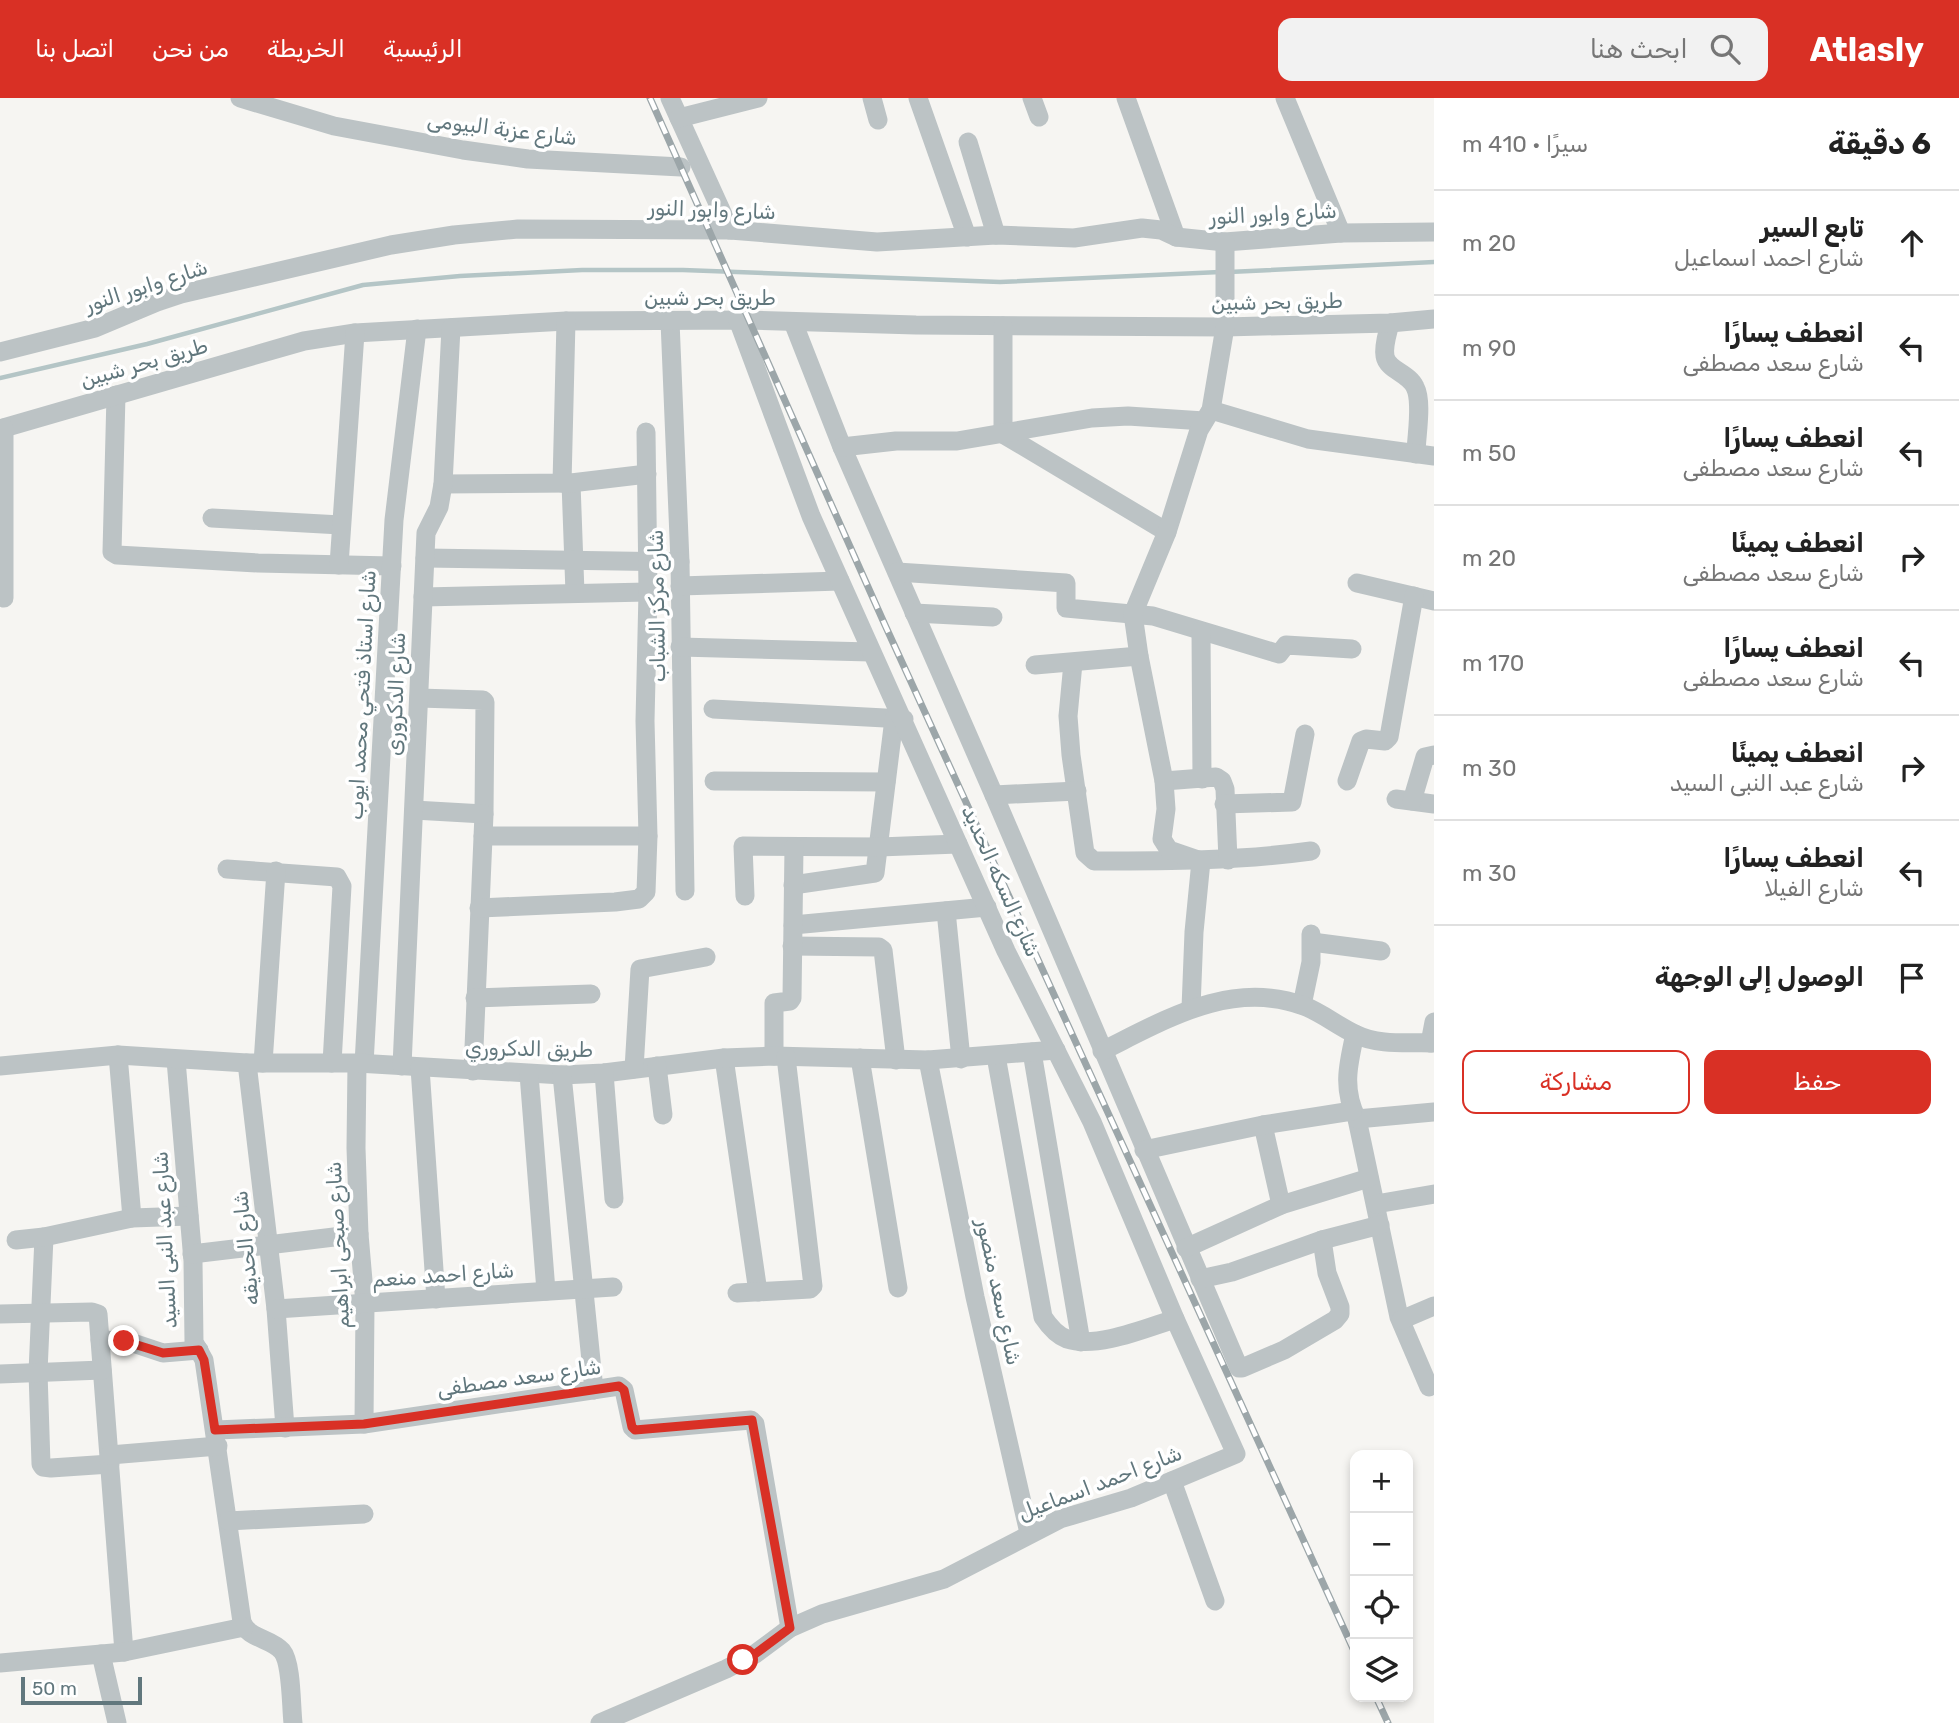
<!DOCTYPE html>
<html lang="ar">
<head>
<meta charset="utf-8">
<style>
  body { margin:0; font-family:Rubik,Cairo,sans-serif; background:#f2f2f2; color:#222; direction:rtl }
  .controls { position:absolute; right:21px; bottom:21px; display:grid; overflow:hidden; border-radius:14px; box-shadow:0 4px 10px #0003 }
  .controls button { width:63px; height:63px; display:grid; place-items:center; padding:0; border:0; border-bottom:2px solid #e0e0e0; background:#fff; color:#222; font:35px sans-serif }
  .scale { position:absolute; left:21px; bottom:18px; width:121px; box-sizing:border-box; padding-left:7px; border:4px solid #61777d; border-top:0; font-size:19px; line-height:24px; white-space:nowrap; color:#61777d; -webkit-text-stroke:5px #fff; paint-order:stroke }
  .stop { position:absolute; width:21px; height:21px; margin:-16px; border:5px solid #d93025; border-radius:50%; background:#fff }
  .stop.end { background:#d93025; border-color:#fff; box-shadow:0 2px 7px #0008 }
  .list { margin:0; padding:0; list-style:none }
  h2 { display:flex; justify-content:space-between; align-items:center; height:91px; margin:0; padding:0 28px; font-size:30px }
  h2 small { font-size:23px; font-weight:400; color:#767676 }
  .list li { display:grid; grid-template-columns:46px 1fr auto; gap:21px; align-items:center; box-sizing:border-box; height:105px; padding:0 28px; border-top:2px solid #e0e0e0 }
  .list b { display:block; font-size:26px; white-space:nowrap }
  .list p { margin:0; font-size:23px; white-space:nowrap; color:#767676 }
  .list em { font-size:23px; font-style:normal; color:#767676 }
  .actions { display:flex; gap:14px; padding:21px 28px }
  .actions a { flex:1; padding:16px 0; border:2px solid #d93025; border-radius:14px; text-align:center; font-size:24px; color:#d93025 }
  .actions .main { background:#d93025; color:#fff }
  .icon { flex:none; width:38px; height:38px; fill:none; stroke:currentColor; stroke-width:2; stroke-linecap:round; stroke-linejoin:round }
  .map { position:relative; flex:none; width:1434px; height:1625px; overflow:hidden; direction:ltr }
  header { display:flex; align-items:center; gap:42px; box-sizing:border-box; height:98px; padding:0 35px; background:#d93025; color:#fff }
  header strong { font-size:33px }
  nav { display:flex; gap:38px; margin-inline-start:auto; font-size:24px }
  .search { width:490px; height:63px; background:#f2f2f2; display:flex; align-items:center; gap:18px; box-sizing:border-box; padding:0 24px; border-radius:14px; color:#767676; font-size:26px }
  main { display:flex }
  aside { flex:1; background:#fff }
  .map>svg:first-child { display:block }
</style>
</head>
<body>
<header>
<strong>Atlasly</strong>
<div class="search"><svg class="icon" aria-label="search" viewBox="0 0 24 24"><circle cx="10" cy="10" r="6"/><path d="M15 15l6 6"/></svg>ابحث هنا</div>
<nav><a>الرئيسية</a><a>الخريطة</a><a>من نحن</a><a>اتصل بنا</a></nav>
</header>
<main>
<aside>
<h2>6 دقيقة<small>سيرًا · 410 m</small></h2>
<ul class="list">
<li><svg class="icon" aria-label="ahead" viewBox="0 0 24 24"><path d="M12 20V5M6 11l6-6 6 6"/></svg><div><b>تابع السير</b><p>شارع احمد اسماعيل</p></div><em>20 m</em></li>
<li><svg class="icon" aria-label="left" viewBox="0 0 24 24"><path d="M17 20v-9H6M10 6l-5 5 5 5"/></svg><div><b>انعطف يسارًا</b><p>شارع سعد مصطفى</p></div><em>90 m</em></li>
<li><svg class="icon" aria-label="left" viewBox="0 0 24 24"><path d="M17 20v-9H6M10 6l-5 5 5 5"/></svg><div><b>انعطف يسارًا</b><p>شارع سعد مصطفى</p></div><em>50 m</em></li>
<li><svg class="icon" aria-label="right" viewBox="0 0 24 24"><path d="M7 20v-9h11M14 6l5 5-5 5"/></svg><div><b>انعطف يمينًا</b><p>شارع سعد مصطفى</p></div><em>20 m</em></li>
<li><svg class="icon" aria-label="left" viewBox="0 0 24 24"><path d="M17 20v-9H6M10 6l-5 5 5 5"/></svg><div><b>انعطف يسارًا</b><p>شارع سعد مصطفى</p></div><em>170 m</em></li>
<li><svg class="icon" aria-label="right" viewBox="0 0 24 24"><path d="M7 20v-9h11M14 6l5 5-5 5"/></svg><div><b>انعطف يمينًا</b><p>شارع عبد النبى السيد</p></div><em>30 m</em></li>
<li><svg class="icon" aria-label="left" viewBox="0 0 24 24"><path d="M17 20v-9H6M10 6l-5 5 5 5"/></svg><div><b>انعطف يسارًا</b><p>شارع الفيلا</p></div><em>30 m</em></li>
<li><svg class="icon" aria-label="arrive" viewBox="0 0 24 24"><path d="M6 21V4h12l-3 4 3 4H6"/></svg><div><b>الوصول إلى الوجهة</b></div></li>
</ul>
<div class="actions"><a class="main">حفظ</a><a>مشاركة</a></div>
</aside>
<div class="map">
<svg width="1434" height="1625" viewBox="0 0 1434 1625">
  <rect width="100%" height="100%" fill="#f6f5f2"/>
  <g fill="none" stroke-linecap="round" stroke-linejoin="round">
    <g stroke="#b4c5c6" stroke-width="4.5">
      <polyline points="1229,174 1434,164"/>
      <polyline points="0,280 147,246 363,187 460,178 582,172 683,172 1000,184 1220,174"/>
    </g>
    <g stroke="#bcc3c5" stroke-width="19">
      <polyline points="240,0 334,28 463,52 528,61 681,69"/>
      <polyline points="670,0 730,132"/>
      <polyline points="872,0 878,22"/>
      <polyline points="918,0 967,139"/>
      <polyline points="1032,0 1039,19"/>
      <polyline points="1126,0 1176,139"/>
      <polyline points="1285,0 1341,135"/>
      <polyline points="679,20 758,0"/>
      <polyline points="968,44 996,137"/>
      <polyline points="670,223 680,464 685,793"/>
      <polyline points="793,224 842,349 994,697 1239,1270 1242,1270 1284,1252 1335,1222 1340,1216 1340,1209 1327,1175 1322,1142"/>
      <path d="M1390,225C1388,234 1383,248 1385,258C1387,272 1409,275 1415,289C1423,304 1416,339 1416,356"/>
      <polyline points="0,254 95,230 157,204 181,196 391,147 454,137 518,131 730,132 877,144 996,137 1074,140 1142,130 1161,132 1176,139 1225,144 1341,135 1434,134"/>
      <polyline points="116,297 112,454 117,457 258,465 392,468"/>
      <polyline points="1211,312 1308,341 1434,358"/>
      <polyline points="0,331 304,243 355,235 566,223 748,222 916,227 1225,229 1390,225 1434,221"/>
      <polyline points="1003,336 1167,434"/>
      <polyline points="1003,336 1003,228"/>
      <polyline points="842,349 896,343 957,343 1092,320 1128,318 1204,323"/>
      <polyline points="562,385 566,223"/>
      <polyline points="571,385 575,495"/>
      <polyline points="443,386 571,385 647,376"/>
      <polyline points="212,420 341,427"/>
      <polyline points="425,460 680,464"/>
      <polyline points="339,467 355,235"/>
      <polyline points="897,474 1066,485 1066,510 1153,518 1279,556 1286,547 1352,551"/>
      <polyline points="1357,485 1434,503"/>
      <polyline points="680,488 840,483"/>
      <polyline points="423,499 648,494"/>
      <polyline points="4,500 4,330"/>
      <polyline points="914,515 993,519"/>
      <polyline points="1201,533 1202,681"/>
      <polyline points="680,549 871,554"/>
      <path d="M1073,565L1068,618L1071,657L1085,755L1094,763C1168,763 1238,763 1311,753"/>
      <polyline points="1035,567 1139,558"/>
      <polyline points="419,600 483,602 485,604 484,716 473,973"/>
      <polyline points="713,611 904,621"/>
      <polyline points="714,683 886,684"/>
      <polyline points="1164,683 1216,679 1222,683 1225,691 1228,762"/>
      <polyline points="1347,683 1361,643 1366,641 1385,643 1389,639 1414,498"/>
      <polyline points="994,697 1077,693"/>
      <polyline points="1396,701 1434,706"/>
      <polyline points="1412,703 1425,659 1434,657"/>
      <polyline points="1224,706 1292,704 1305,636"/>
      <polyline points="414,712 484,716"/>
      <polyline points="483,738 648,738"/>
      <polyline points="227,771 337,779 342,788 332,965"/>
      <polyline points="793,787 875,775 894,621"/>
      <polyline points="745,798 743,748 879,749 958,746"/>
      <polyline points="479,810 615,804 639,801 646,794 648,738 645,623 648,494 646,334"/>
      <polyline points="946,813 961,961"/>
      <polyline points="793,827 987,809"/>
      <polyline points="1312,844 1381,853"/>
      <polyline points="792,848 879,849 883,852 896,962"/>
      <polyline points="475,900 591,896"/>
      <polyline points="1302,907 1311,864 1311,836"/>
      <polyline points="1191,910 1194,834 1201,763 1169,752 1162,741 1166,711 1164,683 1139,558 1133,516 1167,434 1199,332 1211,312 1225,229 1225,144"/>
      <path d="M1355,936C1348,967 1342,991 1357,1021L1399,1219L1429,1289"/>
      <polyline points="1430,945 1434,924"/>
      <path d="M1102,953C1165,922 1231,881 1304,908C1322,915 1338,928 1355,936C1379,948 1408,944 1434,945"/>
      <polyline points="1032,954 1081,1244"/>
      <polyline points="118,957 132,1120"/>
      <polyline points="774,958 774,905 790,903 792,900 794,749"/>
      <path d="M996,958L1043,1219C1049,1228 1056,1237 1067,1241C1097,1251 1146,1230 1175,1221"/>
      <polyline points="724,960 758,1194"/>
      <polyline points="860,960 898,1190"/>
      <path d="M176,962L193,1163L194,1244L204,1262L242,1524C248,1541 271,1540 282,1553C292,1565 291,1609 293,1625"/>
      <polyline points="928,962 975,1199 1029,1435"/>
      <polyline points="247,965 276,1211 285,1330"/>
      <polyline points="263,965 276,773"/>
      <polyline points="357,965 356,1050 359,1136 365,1206 364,1326"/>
      <polyline points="364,966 394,422 417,231"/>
      <polyline points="0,968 118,957 247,965 357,965 562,977 604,975 724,960 774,958 928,962 1056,952"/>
      <polyline points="402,968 426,435 439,409 443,386 451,230"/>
      <polyline points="657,968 663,1017"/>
      <polyline points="420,970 436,1201"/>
      <polyline points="634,971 640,871 706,859"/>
      <polyline points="604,975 614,1101"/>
      <polyline points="529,976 546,1193"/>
      <polyline points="562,977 594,1292"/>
      <polyline points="1357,1021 1434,1014"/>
      <polyline points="1263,1027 1281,1107"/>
      <polyline points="1144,1052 1263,1027 1352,1013"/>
      <polyline points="1376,1106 1434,1096"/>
      <polyline points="44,1139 38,1274 41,1366 43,1369 51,1370 110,1366"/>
      <polyline points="16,1142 44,1139 132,1120 189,1118"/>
      <polyline points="1186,1150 1281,1107 1369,1080"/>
      <polyline points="192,1156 359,1136"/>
      <polyline points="1200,1181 1232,1174 1322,1142 1380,1127"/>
      <polyline points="737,1195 810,1191 813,1188 786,959"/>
      <polyline points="276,1211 613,1189"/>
      <polyline points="0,1216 92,1214 98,1216 124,1554"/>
      <polyline points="1401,1222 1434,1208"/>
      <polyline points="100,1242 127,1243 163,1255 199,1252"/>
      <polyline points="0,1276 102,1272"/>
      <polyline points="216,1332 364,1326 619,1288 624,1292 632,1329 635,1332 751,1322 755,1326 790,1530"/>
      <polyline points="110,1357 218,1348"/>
      <polyline points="1172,1383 1215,1503"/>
      <polyline points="228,1423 364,1416"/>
      <polyline points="101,1556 117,1625"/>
      <polyline points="0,1565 124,1554 244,1529"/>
      <polyline points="600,1625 726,1571 755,1556 790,1530 822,1516 944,1481 1060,1421 1131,1400 1236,1356 1175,1221 1092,1024 1006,853 811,418 738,222"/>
    </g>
    <g stroke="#9ca6a9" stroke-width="7">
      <g id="rail">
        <polyline points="650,0 885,527 1355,1555"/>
        <polyline points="1376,1599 1388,1625"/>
      </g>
    </g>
    <use href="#rail" stroke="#fff" stroke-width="4.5" stroke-dasharray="13" stroke-linecap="butt"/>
  </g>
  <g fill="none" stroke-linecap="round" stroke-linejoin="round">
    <polyline stroke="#d93025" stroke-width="9" points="124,1243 163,1255 199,1252 204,1262 215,1332 364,1326 619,1288 624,1292 632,1329 635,1332 752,1322 790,1530 755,1556 743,1562"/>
  </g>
  <g text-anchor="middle" stroke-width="7" stroke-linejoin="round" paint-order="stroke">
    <g font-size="21" fill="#61777d" stroke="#fff">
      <text transform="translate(502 31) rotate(7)" y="7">شارع عزبة البيومى</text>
      <text transform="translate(712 112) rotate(2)" y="7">شارع وابور النور</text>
      <text transform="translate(1273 116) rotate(-3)" y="7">شارع وابور النور</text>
      <text transform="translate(146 188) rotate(-18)" y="7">شارع وابور النور</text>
      <text x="710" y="207">طريق بحر شبين</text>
      <text transform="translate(1277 204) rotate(-1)" y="7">طريق بحر شبين</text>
      <text transform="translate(144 265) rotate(-16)" y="7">طريق بحر شبين</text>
      <text transform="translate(657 508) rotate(-91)" y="7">شارع مركز الشباب</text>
      <text transform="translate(396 596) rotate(-88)" y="7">شارع الدكرورى</text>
      <text transform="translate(362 597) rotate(-87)" y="7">شارع استاذ فتحي محمد ايوب</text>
      <text transform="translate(1001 783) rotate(66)" y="7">شارع السكه الحديد</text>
      <text transform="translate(529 951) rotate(1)" y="7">طريق الدكروري</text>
      <text transform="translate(165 1142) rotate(-93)" y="7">شارع عبد النبى السيد</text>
      <text transform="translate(338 1147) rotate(-93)" y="7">شارع صبحى ابراهيم</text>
      <text transform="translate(246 1150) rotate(-96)" y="7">شارع الحديقه</text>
      <text transform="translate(443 1177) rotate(-4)" y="7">شارع احمد منعم</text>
      <text transform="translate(999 1194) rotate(78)" y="7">شارع سعد منصور</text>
      <text transform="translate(519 1280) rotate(-8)" y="7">شارع سعد مصطفى</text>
      <text transform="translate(1100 1385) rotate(-21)" y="7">شارع احمد اسماعيل</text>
    </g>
  </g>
</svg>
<div class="controls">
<button>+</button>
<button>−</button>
<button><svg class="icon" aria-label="locate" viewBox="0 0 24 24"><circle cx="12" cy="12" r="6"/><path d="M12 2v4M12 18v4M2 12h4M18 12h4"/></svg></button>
<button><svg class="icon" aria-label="layers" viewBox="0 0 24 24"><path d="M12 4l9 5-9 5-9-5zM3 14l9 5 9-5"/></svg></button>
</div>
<div class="scale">50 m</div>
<div class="stop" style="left:743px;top:1562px"></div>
<div class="stop end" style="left:124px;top:1243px"></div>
</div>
</main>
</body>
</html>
